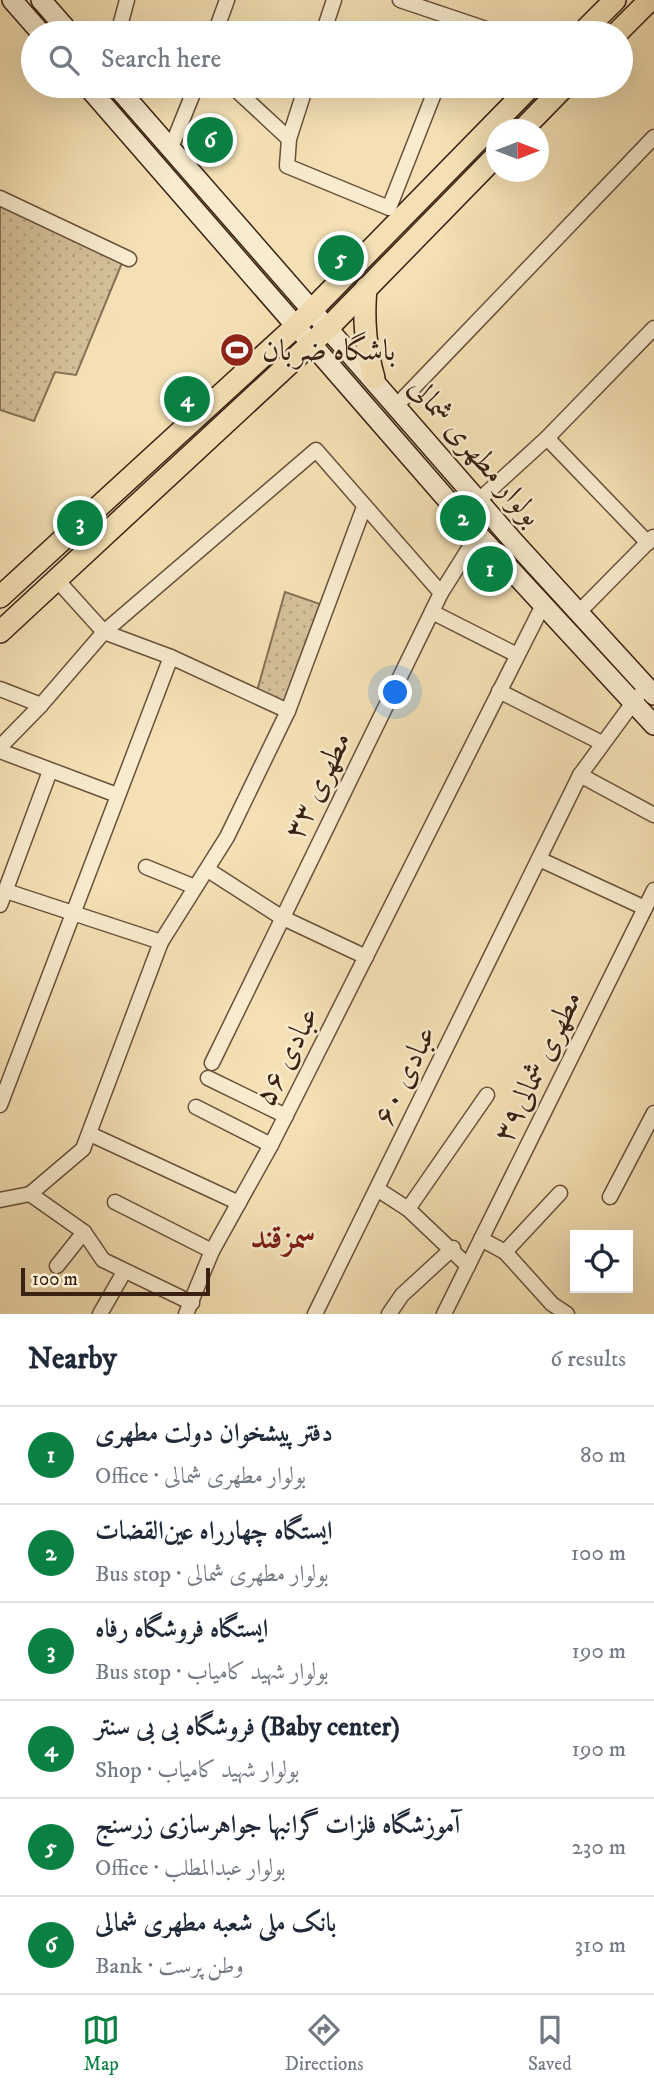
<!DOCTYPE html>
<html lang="en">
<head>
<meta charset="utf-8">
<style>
  body { margin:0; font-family:"IM FELL DW Pica",Amiri,serif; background:#f6f6f7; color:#1f2937 }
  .controls { position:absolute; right:21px; bottom:21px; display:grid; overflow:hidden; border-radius:0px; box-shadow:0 7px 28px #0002 }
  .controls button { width:63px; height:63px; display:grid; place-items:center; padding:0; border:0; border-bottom:2px solid #e0e1e3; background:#fff; color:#1f2937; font:35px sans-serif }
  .compass { position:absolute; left:486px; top:119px; width:63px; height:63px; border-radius:50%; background:#fff; box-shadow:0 7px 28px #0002; rotate:90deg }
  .scale { position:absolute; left:21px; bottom:18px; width:189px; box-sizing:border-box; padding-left:7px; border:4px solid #3a2113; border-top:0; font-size:19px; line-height:24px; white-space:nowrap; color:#3a2113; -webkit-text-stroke:5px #f8ebce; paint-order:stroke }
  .you { position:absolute; left:396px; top:693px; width:24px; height:24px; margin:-18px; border:5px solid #fff; border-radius:50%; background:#1a73e8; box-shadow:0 0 0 10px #1a73e833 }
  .badge { display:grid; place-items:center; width:46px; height:46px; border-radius:50%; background:#0b8043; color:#fff; font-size:23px; font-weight:700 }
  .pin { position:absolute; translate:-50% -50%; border:4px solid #fff; box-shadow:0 2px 7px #0006 }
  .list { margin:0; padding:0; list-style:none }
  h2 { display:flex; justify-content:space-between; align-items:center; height:91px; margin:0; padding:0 28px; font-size:30px }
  h2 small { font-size:23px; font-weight:400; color:#747a83 }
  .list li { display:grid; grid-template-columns:46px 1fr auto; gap:21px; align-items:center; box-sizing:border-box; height:98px; padding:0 28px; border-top:2px solid #e0e1e3 }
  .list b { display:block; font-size:26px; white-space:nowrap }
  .list p { margin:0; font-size:23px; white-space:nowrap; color:#747a83 }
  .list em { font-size:23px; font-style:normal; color:#747a83 }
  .icon { flex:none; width:38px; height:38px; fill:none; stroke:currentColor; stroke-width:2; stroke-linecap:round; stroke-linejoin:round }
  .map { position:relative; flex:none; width:654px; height:1314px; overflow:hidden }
  .search { position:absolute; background:#fff; box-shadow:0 7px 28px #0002; left:21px; right:21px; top:21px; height:77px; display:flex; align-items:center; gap:18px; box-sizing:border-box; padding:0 24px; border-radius:38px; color:#747a83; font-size:26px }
  .sheet { height:679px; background:#fff }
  nav { display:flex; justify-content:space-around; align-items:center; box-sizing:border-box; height:98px; border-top:2px solid #e0e1e3; background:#fff; font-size:19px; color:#747a83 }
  nav a { display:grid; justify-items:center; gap:4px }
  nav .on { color:#0b8043 }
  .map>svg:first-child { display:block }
</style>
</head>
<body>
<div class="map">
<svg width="654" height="1314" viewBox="0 0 654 1314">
  <defs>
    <pattern id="park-dots" width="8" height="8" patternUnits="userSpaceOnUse" patternTransform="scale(1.75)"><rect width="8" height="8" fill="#d4c099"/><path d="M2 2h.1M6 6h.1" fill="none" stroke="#b7a583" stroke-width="1.8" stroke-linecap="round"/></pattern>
  </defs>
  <rect width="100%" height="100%" fill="#f4e0b4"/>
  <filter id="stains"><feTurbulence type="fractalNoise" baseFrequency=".00286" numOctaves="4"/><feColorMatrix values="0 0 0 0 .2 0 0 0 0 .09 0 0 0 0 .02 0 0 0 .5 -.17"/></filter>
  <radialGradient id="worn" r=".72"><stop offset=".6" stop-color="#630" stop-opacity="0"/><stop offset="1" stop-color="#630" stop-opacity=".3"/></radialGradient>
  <g fill="url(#park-dots)" stroke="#877056" stroke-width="2">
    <polygon points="0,202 122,263 76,375 55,372 34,421 0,410"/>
    <polygon points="285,592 320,604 284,701 257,691"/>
  </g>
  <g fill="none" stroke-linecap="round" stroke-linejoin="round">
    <g stroke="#68513b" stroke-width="17">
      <g id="minor">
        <polyline points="400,0 486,29"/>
        <polyline points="118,33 127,0"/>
        <polyline points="215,33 227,0"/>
        <polyline points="323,33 334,0"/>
        <polyline points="232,86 289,139"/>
        <polyline points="306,86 289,139 287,166 389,208 437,86"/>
        <polyline points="171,148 196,86"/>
        <polyline points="0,198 129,259"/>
        <polyline points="397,405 654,137"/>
        <polyline points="547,438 648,543"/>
        <polyline points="478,501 547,438 654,328"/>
        <polyline points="57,580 104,632 171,657 288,711"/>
        <polyline points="580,611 653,537"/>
        <polyline points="432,612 517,655"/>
        <polyline points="0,689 41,705"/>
        <polyline points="499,691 602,743"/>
        <polyline points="0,747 41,705 104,632 316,450 441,593"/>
        <polyline points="0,751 117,795"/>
        <polyline points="580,775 654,815"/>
        <polyline points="539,859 645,908"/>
        <polyline points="146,867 195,887"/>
        <polyline points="208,870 281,917 366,957"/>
        <polyline points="6,891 161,942"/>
        <polyline points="0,905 50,771"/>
        <polyline points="212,1063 441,593 478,534"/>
        <polyline points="208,1078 286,1116"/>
        <polyline points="0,1105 171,657"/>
        <polyline points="196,1107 271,1145"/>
        <polyline points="90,1134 239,1203"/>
        <polyline points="377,1189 408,1209 468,1266"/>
        <polyline points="30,1194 84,1232 103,1260 192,1303"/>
        <polyline points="610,1197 654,1113"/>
        <polyline points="0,1200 30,1194 83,1149 161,942 227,837 288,711 364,507"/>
        <polyline points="115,1202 212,1251"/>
        <polyline points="408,1209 487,1095"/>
        <polyline points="481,1239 505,1252 552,1304 567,1314"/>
        <polyline points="505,1252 560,1193"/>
        <polyline points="57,1266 84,1232"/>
        <polyline points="100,1314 124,1272"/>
        <polyline points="186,1314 212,1251 271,1145 543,605"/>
        <polyline points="315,1314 580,775 638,696"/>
        <polyline points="389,1314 402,1295 453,1248"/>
        <polyline points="444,1314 654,890"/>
      </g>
    </g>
    <g stroke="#3a2113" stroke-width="22">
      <g id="secondary">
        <polyline points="12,0 41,33"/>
        <polyline points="41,0 70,33"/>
        <polyline points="87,86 463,518 654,725"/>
        <polyline points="116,86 516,544 654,695"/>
      </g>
    </g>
    <g stroke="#3a2113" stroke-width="24">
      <g id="primary">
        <polyline points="582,33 615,0"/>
        <polyline points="617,33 650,0"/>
        <polyline points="522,130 565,86"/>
        <path d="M366,288C363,320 365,347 374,378"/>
        <polyline points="0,597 297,325 531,86"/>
        <polyline points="0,632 329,327 496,156"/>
      </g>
    </g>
    <use href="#minor" stroke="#f8ebce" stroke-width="14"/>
    <use href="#secondary" stroke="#f8ebce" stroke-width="19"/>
    <use href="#primary" stroke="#f4e0b4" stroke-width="21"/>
  </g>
  <defs>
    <g id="stadium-disc" transform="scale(1.75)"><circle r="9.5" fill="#8f2418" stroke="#f8ebce"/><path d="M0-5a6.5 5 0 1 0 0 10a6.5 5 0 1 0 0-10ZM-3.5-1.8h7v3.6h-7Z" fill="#fff"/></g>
  </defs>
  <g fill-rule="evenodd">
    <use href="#stadium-disc" x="237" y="350"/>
  </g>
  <g text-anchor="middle" stroke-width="5" stroke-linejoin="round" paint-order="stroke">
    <g font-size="30" fill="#3a2113" stroke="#f8ebce" text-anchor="start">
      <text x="262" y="360">باشگاه ضربان</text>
    </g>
    <g font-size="30" fill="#3a2113" stroke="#f8ebce">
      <text transform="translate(476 451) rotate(49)" y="10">بولوار مطهری شمالی</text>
      <text transform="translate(317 785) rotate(-64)" y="10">مطهری ۳۳</text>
      <text transform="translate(286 1056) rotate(-63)" y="10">عبادی ۵۶</text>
      <text transform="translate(537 1066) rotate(-64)" y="10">مطهری شمالی۳۹</text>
      <text transform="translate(404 1075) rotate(-64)" y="10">عبادی ۶۰</text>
    </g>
    <g font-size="32" font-weight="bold" fill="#7a1f14" stroke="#f8ebce">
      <text x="283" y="1248">سمزقند</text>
    </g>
  </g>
  <rect width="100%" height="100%" filter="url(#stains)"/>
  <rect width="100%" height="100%" fill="url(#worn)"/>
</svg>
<div class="controls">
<button><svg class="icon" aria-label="locate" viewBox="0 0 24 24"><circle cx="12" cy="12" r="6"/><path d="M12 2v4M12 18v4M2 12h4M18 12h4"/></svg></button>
</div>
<svg class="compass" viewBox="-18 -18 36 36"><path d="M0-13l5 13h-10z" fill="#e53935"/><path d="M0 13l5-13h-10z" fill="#747a83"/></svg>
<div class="scale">100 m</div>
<div class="you"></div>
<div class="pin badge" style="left:490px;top:569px">1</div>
<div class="pin badge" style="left:463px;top:518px">2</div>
<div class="pin badge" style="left:80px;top:523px">3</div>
<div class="pin badge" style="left:187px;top:399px">4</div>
<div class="pin badge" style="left:341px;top:258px">5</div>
<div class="pin badge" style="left:210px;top:140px">6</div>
<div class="search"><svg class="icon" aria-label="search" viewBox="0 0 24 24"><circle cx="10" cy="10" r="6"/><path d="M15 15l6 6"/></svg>Search here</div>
</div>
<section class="sheet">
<h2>Nearby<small>6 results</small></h2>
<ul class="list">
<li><span class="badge">1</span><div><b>دفتر پیشخوان دولت مطهری</b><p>Office · بولوار مطهری شمالی</p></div><em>80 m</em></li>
<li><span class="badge">2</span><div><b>ایستگاه چهارراه عین‌القضات</b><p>Bus stop · بولوار مطهری شمالی</p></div><em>100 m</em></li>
<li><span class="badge">3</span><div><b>ایستگاه فروشگاه رفاه</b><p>Bus stop · بولوار شهید کامیاب</p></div><em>190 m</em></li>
<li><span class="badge">4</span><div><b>فروشگاه بی بی سنتر (Baby center)</b><p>Shop · بولوار شهید کامیاب</p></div><em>190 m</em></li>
<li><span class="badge">5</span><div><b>آموزشگاه فلزات گرانبها جواهرسازی زرسنج</b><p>Office · بولوار عبدالمطلب</p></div><em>230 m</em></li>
<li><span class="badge">6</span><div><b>بانک ملی شعبه مطهری شمالی</b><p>Bank · وطن پرست</p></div><em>310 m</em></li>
</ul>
</section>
<nav>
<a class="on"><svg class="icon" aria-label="map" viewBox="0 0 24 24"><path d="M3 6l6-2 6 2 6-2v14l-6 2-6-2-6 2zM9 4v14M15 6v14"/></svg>Map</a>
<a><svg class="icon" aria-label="directions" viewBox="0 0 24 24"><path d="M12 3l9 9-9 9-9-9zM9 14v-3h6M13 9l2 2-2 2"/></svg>Directions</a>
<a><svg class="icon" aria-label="saved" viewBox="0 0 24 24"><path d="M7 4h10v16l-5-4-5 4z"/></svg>Saved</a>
</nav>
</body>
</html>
